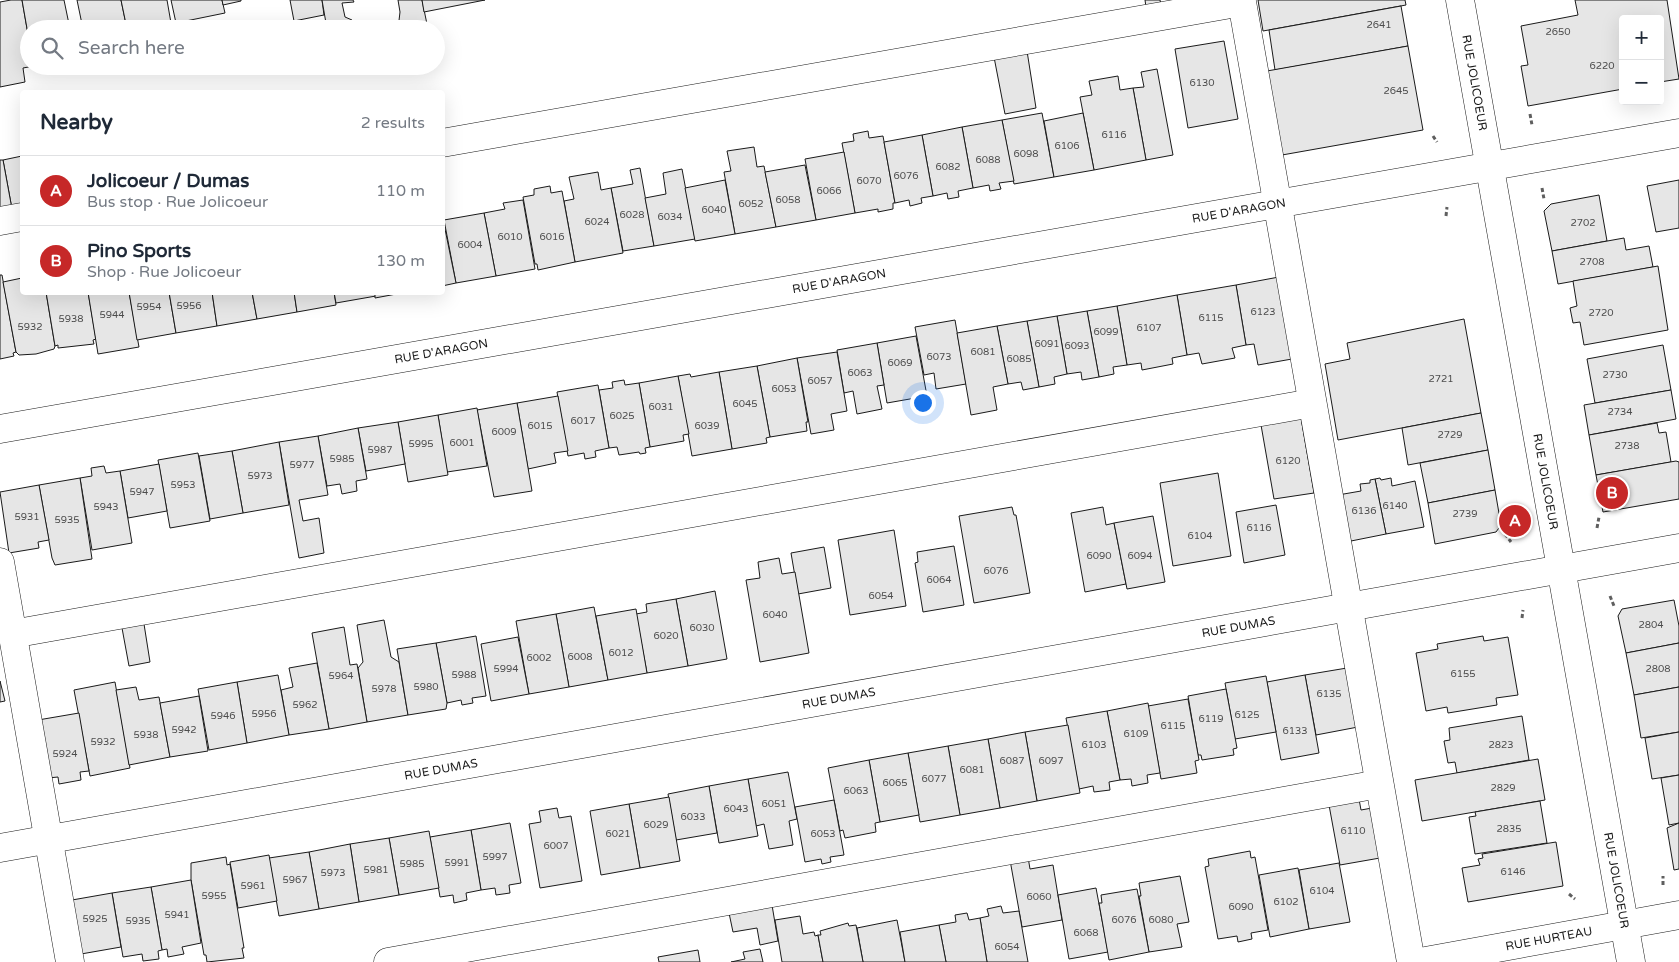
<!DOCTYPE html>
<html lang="en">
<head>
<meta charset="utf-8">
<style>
  body { margin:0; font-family:"Varela Round",sans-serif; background:#f6f6f7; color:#1f2937 }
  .controls { position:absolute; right:15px; top:15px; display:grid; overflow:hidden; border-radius:5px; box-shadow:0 5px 20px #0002 }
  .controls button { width:45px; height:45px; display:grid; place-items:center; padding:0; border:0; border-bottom:1px solid #e0e1e3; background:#fff; color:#1f2937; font:25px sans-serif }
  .you { position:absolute; left:922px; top:402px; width:18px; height:18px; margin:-12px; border:4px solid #fff; border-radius:50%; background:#1a73e8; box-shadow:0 0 0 8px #1a73e833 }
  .badge { display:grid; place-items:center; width:32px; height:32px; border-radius:50%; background:#c62828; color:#fff; font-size:16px; font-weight:700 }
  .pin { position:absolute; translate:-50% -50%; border:2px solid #fff; box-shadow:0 1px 5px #0006 }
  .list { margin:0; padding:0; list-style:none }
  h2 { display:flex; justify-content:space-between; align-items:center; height:65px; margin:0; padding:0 20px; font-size:21px }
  h2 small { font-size:16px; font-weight:400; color:#747a83 }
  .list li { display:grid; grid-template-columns:32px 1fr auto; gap:15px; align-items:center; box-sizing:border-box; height:70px; padding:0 20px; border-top:1px solid #e0e1e3 }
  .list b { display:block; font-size:19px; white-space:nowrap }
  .list p { margin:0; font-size:16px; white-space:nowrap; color:#747a83 }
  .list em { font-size:16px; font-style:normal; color:#747a83 }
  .icon { flex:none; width:28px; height:28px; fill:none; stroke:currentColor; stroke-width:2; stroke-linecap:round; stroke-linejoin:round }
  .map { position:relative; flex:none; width:1679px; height:962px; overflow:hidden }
  .search { position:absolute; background:#fff; box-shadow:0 5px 20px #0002; left:20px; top:20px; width:425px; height:55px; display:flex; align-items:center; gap:12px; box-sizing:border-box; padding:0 18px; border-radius:28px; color:#747a83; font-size:19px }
  .panel { position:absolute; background:#fff; box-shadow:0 5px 20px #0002; left:20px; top:90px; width:425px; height:205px; border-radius:5px }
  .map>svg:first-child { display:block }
</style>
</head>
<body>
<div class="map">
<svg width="1679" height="962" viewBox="0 0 1679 962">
  <rect width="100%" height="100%" fill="#fff"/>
  <g fill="#e6e6e6" stroke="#1a1a1a">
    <polygon points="11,0 22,0 29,40 29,66 34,66 23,68 25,82 0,87 0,2"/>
    <polygon points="22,0 64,0 70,29 29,29 29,40"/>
    <polygon points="77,0 121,0 127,29 83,29"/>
    <polygon points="121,0 167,0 171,23 152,26 153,29 127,29"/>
    <polygon points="171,0 222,0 225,13 176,23"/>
    <polygon points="222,0 241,0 241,1 223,5"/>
    <polygon points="290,0 322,0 324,15 294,21"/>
    <polygon points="322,0 353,0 354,2 342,3 345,17 352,20 354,29 327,29"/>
    <polygon points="398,0 422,0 428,29 398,29 400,12"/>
    <polygon points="422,0 485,0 424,12"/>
    <polygon points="1145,0 1160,0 1161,5 1146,7"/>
    <polygon points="1258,0 1405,0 1406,5 1263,31"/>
    <polygon points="1575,0 1667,0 1679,79 1660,82 1660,19 1623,19 1623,89 1528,106 1521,66 1528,65 1521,26 1578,15"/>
    <polygon points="1401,6 1408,46 1275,70 1269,30"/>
    <polygon points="1224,41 1238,119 1188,128 1175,49"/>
    <polygon points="1408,46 1423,130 1282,155 1267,71"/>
    <polygon points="1027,51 1036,108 1005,114 994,57"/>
    <polygon points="1157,69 1173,155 1146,160 1133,88 1144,87 1141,72"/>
    <polygon points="1118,76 1120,90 1133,88 1146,160 1094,170 1080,97 1092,95 1089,81"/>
    <polygon points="1042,113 1054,177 1014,184 1002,120"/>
    <polygon points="1083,113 1094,170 1054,177 1044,121"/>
    <polygon points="1002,120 1014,181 999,183 1001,189 990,191 989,185 973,188 962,127"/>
    <polygon points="962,127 973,188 958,191 959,197 948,199 947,193 933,196 922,135"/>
    <polygon points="868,131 869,138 883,136 895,203 893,203 893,209 878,212 878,209 855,213 842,143 854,141 853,134"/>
    <polygon points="922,135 933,196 921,198 922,203 910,206 909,200 895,203 884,142"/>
    <polygon points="754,147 757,167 764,166 776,227 735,234 724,172 731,171 727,151"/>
    <polygon points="844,152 855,213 816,220 805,159"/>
    <polygon points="22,156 22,207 12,209 3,160"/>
    <polygon points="0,160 3,160 12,209 0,212"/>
    <polygon points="805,165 816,220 776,227 765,172"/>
    <polygon points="640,168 654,246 623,251 611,188 633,184 630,170"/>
    <polygon points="682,169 695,239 654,246 645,198 666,194 663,173"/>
    <polygon points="598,172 601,190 611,188 623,253 575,262 564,201 574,199 569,177"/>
    <polygon points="725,180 735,234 695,241 685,188"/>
    <polygon points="1679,180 1679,228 1656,232 1647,186"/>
    <polygon points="550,186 551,193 562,191 575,262 538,270 537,264 535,264 523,197 534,195 534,189"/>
    <polygon points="1599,195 1607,241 1552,251 1544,211 1551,204"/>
    <polygon points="523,200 535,269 496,276 484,213 505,209 503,203"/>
    <polygon points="484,213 496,276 456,283 444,220"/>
    <polygon points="442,229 445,229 456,283 442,286"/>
    <polygon points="1624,238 1626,250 1649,246 1653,267 1558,284 1552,251"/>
    <polygon points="1658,266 1668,330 1584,345 1580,322 1573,323 1570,308 1577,306 1573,281"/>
    <polygon points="0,275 2,275 16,352 13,353 14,356 0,359"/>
    <polygon points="1279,277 1292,359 1258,365 1254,344 1246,345 1236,285"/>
    <polygon points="22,278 22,292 46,292 55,346 54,349 36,354 19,355 16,352 3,282"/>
    <polygon points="1236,285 1246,345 1232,348 1235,358 1202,364 1199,353 1187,355 1177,295"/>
    <polygon points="46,292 88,292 96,339 93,340 94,344 58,348 58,345 55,346"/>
    <polygon points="88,292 129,292 139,347 98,354"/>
    <polygon points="129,292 169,292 176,333 137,340"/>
    <polygon points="169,292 212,292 217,326 176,333"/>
    <polygon points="212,292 252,292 257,319 217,326"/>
    <polygon points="252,292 294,292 297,312 257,319"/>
    <polygon points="294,292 334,292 336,305 297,312"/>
    <polygon points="334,292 375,292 376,296 336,303"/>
    <polygon points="375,292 407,292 375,298"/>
    <polygon points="1177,295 1187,355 1172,358 1173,364 1142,370 1141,363 1127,365 1117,306"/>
    <polygon points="1117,306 1127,365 1113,367 1114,374 1099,377 1087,311"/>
    <polygon points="1087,311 1099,377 1082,380 1081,372 1067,374 1057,316"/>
    <polygon points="1057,316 1067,374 1054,377 1055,384 1039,387 1027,321"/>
    <polygon points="1464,319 1481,413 1338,440 1325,364 1350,359 1347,343"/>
    <polygon points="955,320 966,384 936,389 934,373 924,375 915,327"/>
    <polygon points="1027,321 1039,387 1023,390 1021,382 1008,384 997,326"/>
    <polygon points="997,326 1008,384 993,387 997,410 971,415 957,333"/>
    <polygon points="916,336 927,396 887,403 877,343"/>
    <polygon points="877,343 884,385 877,386 882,409 857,414 853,391 844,393 837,350"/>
    <polygon points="1663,345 1671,390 1595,403 1587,359"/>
    <polygon points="837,352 847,411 831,414 834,430 811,434 797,358"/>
    <polygon points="797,358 808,422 806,422 807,431 770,437 757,366"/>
    <polygon points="757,366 770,437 766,438 767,443 732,449 719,372"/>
    <polygon points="719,372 732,449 692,456 678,376 690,374 691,377"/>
    <polygon points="678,376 689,434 683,435 684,441 650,447 639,383"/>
    <polygon points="624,380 625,385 639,383 650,447 645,448 646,453 640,454 639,452 619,455 617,447 609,448 599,390 613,388 612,382"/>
    <polygon points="598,385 609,448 595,451 596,457 585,459 584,453 568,456 557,392"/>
    <polygon points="1671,390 1676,419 1589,435 1584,405"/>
    <polygon points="558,396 568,451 554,453 556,463 528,469 517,403"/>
    <polygon points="517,403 532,491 494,497 477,410"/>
    <polygon points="477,408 487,466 447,472 438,415"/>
    <polygon points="1481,413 1488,450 1408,465 1402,428"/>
    <polygon points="438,415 448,475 408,482 398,422"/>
    <polygon points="1301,418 1314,493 1274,499 1261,425"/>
    <polygon points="398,422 405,464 366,471 358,428"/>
    <polygon points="1657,423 1659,433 1666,432 1671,462 1596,475 1589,435"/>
    <polygon points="358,428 367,479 356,481 357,491 342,494 340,484 327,486 318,436"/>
    <polygon points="318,436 328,495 299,500 303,521 319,518 324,553 299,558 279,442"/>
    <polygon points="279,442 289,505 243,513 232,451"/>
    <polygon points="1488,450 1495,490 1428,503 1420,463"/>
    <polygon points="232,451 243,513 210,519 199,456"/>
    <polygon points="198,453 210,521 170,528 158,460"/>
    <polygon points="1676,461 1679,462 1679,499 1603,512 1596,475"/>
    <polygon points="159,464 167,511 128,518 120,471"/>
    <polygon points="104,466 106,473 120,471 132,543 92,550 80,478 92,476 91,468"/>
    <polygon points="1218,473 1231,556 1173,566 1160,483"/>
    <polygon points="80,478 92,559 55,565 52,558 39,485"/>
    <polygon points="1380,478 1381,480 1391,478 1392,486 1415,481 1424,527 1386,534 1375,479"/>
    <polygon points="1375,479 1386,534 1346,542 1338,495 1361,491 1360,484 1370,483 1370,480"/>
    <polygon points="39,485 49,540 38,542 39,548 9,553 0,492"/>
    <polygon points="1495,490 1501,525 1496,532 1435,544 1428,503"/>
    <polygon points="1276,505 1285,555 1244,563 1236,512"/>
    <polygon points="1012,507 1014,515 1016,515 1030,593 974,603 959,516"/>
    <polygon points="1103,507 1106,525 1114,523 1126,584 1085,592 1071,513"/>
    <polygon points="1153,516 1165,582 1127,589 1114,523"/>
    <polygon points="894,530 906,606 850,615 838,540"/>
    <polygon points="954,546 964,605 923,612 915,563 918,562 917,552"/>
    <polygon points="824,547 831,588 798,594 791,553"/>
    <polygon points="779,558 782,574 795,572 809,653 760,662 746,580 760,578 758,562"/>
    <polygon points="715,591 727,659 688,666 676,599"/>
    <polygon points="676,599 688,666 647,673 636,614 647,612 646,604"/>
    <polygon points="1674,600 1679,626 1679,643 1626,653 1618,616 1622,609"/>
    <polygon points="594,607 608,680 569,687 556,614"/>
    <polygon points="636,609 647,673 608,680 596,616"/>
    <polygon points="556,614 569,687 529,694 516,621"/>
    <polygon points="384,620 391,657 399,662 408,715 367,722 358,668 363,662 357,625"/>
    <polygon points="144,624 150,662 129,666 122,628"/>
    <polygon points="344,627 350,665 357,664 367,722 329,729 312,633"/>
    <polygon points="476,636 486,696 472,698 473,703 462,705 461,700 447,703 436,643"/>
    <polygon points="1483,636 1484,641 1508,637 1518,695 1496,698 1497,705 1448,713 1447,707 1426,711 1416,653 1438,649 1437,644"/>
    <polygon points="518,637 529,694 491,701 481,644"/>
    <polygon points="436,643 447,703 446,709 408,715 397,649"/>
    <polygon points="1679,643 1679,687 1634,695 1626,653"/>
    <polygon points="317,663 329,729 289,735 281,690 293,687 289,668"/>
    <polygon points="1347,668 1358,727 1316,735 1305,675"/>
    <polygon points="278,675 289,735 247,743 237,682"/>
    <polygon points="1305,675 1319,753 1281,760 1267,682"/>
    <polygon points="1266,676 1276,732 1235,739 1225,683"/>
    <polygon points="0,681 5,701 0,702"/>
    <polygon points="115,682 130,768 90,776 74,690"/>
    <polygon points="237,682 247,743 209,750 198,689"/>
    <polygon points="136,687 139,700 159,697 170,757 129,765 116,690"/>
    <polygon points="1679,687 1679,732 1641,738 1634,695"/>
    <polygon points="1226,689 1237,748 1233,749 1234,755 1202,760 1201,755 1198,755 1188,696"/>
    <polygon points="199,696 208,751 170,757 160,703"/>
    <polygon points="1188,699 1199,760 1195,761 1197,773 1161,779 1148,706"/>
    <polygon points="1148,703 1160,773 1147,775 1148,783 1132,786 1131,779 1120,780 1107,711"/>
    <polygon points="1107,711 1120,780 1109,782 1110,790 1094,792 1093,786 1079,789 1066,718"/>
    <polygon points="79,713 89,771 80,772 81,780 59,784 58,777 48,778 38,720"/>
    <polygon points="1522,716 1529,760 1457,773 1455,762 1448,763 1444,741 1450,740 1449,728"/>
    <polygon points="1068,725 1080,793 1037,801 1025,732"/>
    <polygon points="1025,732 1037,801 1000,808 988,739"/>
    <polygon points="1679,732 1679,775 1652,779 1645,738"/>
    <polygon points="988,739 1000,808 960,815 948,746"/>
    <polygon points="948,746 960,815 920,822 908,753"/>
    <polygon points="908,753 919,815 880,822 869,760"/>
    <polygon points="1538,759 1545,800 1422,821 1415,780"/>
    <polygon points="869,760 880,822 875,823 876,832 845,838 843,830 840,831 828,768"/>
    <polygon points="788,772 797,819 789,821 793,845 769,849 764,824 756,826 748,779"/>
    <polygon points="1679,775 1679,823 1669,825 1661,778"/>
    <polygon points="748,779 758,836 719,843 709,786"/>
    <polygon points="709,786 717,833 676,840 668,794"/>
    <polygon points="669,797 680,861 640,868 629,804"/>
    <polygon points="1359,799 1361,810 1372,808 1380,858 1340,865 1329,805"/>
    <polygon points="834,800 844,855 830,857 831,862 822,864 821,859 805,862 795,807"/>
    <polygon points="1540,801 1547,843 1475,854 1469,817 1476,816 1475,812"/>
    <polygon points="629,804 640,868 601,875 590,811"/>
    <polygon points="557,808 559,818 571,816 582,881 540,888 529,824 541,822 539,811"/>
    <polygon points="510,823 521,883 509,885 510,893 496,895 495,888 481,890 471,830"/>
    <polygon points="1679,823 1679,869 1674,870 1667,828"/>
    <polygon points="471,830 481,890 466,893 467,900 454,903 453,895 440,897 430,837"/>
    <polygon points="429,831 439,888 399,895 389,838"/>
    <polygon points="389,838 399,895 359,902 350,844"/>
    <polygon points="1556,842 1563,886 1468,902 1462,868 1480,865 1478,859 1483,858 1482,854"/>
    <polygon points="350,844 359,902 319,909 309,852"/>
    <polygon points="1250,851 1251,858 1255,857 1268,930 1251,933 1252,939 1238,942 1237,936 1218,939 1205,867 1209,866 1208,859"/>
    <polygon points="309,852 319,909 279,916 269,858"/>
    <polygon points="269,855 277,901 238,908 230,862"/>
    <polygon points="226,857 227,865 230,864 244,948 242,948 244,958 207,962 206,955 204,955 191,880 191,863"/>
    <polygon points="1028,857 1030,869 1053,865 1062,920 1022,927 1010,860"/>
    <polygon points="1339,863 1350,922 1309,929 1299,870"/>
    <polygon points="1298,868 1309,929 1270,937 1259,875"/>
    <polygon points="1180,876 1189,922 1177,924 1182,947 1149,952 1139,896 1141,896 1139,883"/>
    <polygon points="191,880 201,943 182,947 184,954 168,957 167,949 162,950 151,887"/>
    <polygon points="151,887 162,950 158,951 159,959 143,961 142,954 123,957 112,893"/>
    <polygon points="1096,888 1108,952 1069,959 1058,895"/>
    <polygon points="1137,889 1149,952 1109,960 1099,903 1102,903 1101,895"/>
    <polygon points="112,893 121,947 81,954 72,900"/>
    <polygon points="772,905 778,941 760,945 757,928 733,932 729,913"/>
    <polygon points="1001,906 1003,913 1019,911 1028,962 987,962 980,918 989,916 987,909"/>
    <polygon points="967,913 969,920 980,918 987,962 946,962 939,925 956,922 955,915"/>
    <polygon points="800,916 803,934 814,932 815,936 818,935 823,962 782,962 775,920"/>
    <polygon points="897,920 905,962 863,962 857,928"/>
    <polygon points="848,923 849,926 856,925 863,962 823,962 818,935 821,935 820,931"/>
    <polygon points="939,925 946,962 905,962 900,932"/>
    <polygon points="760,949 763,962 731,962 745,959 743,952"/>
    <polygon points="698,950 700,962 659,962 658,957"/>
  </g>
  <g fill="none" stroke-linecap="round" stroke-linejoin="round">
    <g stroke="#1a1a1a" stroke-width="29">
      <g id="minor">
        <path id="s1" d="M1460,0L1631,962"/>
        <polyline points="442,143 1242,2 1411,962"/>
        <polyline points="0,221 22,217"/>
        <path id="s2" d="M0,429L1679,133"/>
        <polyline points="0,562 70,962"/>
        <polyline points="12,634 1312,403"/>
        <path id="s3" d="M0,848L1679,548"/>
        <polyline points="388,962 1379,784"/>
        <path id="s4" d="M1420,962L1679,915"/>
      </g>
    </g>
    <g stroke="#5f5f5f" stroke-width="3" stroke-dasharray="4 2.5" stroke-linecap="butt">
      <polyline points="1530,114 1532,125"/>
      <polyline points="1433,136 1437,142"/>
      <polyline points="1542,188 1544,199"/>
      <polyline points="1446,216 1447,207"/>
      <polyline points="1597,528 1599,517"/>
      <polyline points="1505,534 1511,542"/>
      <polyline points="1610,596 1614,606"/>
      <polyline points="1522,618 1523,610"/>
      <polyline points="1663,885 1663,876"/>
      <polyline points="1569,894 1575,899"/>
    </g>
    <use href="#minor" stroke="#fff" stroke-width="28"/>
  </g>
  <g text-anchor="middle" stroke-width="4" stroke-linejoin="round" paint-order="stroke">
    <g font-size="10" fill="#4d4d4d">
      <text x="1379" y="28">2641</text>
      <text x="1558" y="35">2650</text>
      <text x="1602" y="69">6220</text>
      <text x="1202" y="86">6130</text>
      <text x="1396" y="94">2645</text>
      <text x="1114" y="138">6116</text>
      <text x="1067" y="149">6106</text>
      <text x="1026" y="157">6098</text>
      <text x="988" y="163">6088</text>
      <text x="948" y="170">6082</text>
      <text x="906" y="179">6076</text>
      <text x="869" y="184">6070</text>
      <text x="829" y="194">6066</text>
      <text x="788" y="203">6058</text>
      <text x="751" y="207">6052</text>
      <text x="714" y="213">6040</text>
      <text x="632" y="218">6028</text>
      <text x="670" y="220">6034</text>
      <text x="597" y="225">6024</text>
      <text x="1583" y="226">2702</text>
      <text x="510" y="240">6010</text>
      <text x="552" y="240">6016</text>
      <text x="470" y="248">6004</text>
      <text x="1592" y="265">2708</text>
      <text x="189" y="309">5956</text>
      <text x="149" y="310">5954</text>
      <text x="1263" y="315">6123</text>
      <text x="1601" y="316">2720</text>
      <text x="112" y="318">5944</text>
      <text x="1211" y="321">6115</text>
      <text x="71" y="322">5938</text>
      <text x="30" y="330">5932</text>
      <text x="1149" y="331">6107</text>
      <text x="1106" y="335">6099</text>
      <text x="1047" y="347">6091</text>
      <text x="1077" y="349">6093</text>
      <text x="983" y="355">6081</text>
      <text x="939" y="360">6073</text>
      <text x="1019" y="362">6085</text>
      <text x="900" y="366">6069</text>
      <text x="860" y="376">6063</text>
      <text x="1615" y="378">2730</text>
      <text x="1441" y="382">2721</text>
      <text x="820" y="384">6057</text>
      <text x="784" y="392">6053</text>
      <text x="745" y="407">6045</text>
      <text x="661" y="410">6031</text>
      <text x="1620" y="415">2734</text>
      <text x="622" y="419">6025</text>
      <text x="583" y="424">6017</text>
      <text x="540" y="429">6015</text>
      <text x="707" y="429">6039</text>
      <text x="504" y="435">6009</text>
      <text x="1450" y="438">2729</text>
      <text x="462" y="446">6001</text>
      <text x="421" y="447">5995</text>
      <text x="1627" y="449">2738</text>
      <text x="380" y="453">5987</text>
      <text x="342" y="462">5985</text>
      <text x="1288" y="464">6120</text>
      <text x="302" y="468">5977</text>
      <text x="260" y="479">5973</text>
      <text x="183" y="488">5953</text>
      <text x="142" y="495">5947</text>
      <text x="1395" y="509">6140</text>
      <text x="106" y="510">5943</text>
      <text x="1364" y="514">6136</text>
      <text x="1465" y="517">2739</text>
      <text x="27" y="520">5931</text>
      <text x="67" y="523">5935</text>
      <text x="1259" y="531">6116</text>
      <text x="1200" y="539">6104</text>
      <text x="1099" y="559">6090</text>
      <text x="1140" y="559">6094</text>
      <text x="996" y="574">6076</text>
      <text x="939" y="583">6064</text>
      <text x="881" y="599">6054</text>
      <text x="775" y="618">6040</text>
      <text x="1651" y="628">2804</text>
      <text x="702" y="631">6030</text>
      <text x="666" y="639">6020</text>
      <text x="621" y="656">6012</text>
      <text x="580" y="660">6008</text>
      <text x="539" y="661">6002</text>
      <text x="506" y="672">5994</text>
      <text x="1658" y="672">2808</text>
      <text x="1463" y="677">6155</text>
      <text x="464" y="678">5988</text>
      <text x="341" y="679">5964</text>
      <text x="426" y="690">5980</text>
      <text x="384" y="692">5978</text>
      <text x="1329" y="697">6135</text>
      <text x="305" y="708">5962</text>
      <text x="264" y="717">5956</text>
      <text x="1247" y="718">6125</text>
      <text x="223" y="719">5946</text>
      <text x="1211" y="722">6119</text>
      <text x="1173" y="729">6115</text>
      <text x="184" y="733">5942</text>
      <text x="1295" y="734">6133</text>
      <text x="1136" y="737">6109</text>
      <text x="146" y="738">5938</text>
      <text x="103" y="745">5932</text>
      <text x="1094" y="748">6103</text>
      <text x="1501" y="748">2823</text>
      <text x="65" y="757">5924</text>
      <text x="1012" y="764">6087</text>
      <text x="1051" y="764">6097</text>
      <text x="972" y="773">6081</text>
      <text x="934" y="782">6077</text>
      <text x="895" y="786">6065</text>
      <text x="1503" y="791">2829</text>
      <text x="856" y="794">6063</text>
      <text x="774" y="807">6051</text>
      <text x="736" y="812">6043</text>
      <text x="693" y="820">6033</text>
      <text x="656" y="828">6029</text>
      <text x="1509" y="832">2835</text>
      <text x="1353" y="834">6110</text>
      <text x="618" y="837">6021</text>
      <text x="823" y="837">6053</text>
      <text x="556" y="849">6007</text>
      <text x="495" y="860">5997</text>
      <text x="457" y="866">5991</text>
      <text x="412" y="867">5985</text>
      <text x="376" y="873">5981</text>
      <text x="1513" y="875">6146</text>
      <text x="333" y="876">5973</text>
      <text x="295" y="883">5967</text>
      <text x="253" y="889">5961</text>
      <text x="1322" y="894">6104</text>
      <text x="214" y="899">5955</text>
      <text x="1039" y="900">6060</text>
      <text x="1286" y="905">6102</text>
      <text x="1241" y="910">6090</text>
      <text x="177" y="918">5941</text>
      <text x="95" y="922">5925</text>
      <text x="1124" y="923">6076</text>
      <text x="1161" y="923">6080</text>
      <text x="138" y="924">5935</text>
      <text x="1086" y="936">6068</text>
      <text x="1007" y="950">6054</text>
    </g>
    <g font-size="12" fill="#1a1a1a" stroke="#fff">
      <text dy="4" stroke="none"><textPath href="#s1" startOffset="84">RUE JOLICOEUR</textPath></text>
      <text dy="4" stroke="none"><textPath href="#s2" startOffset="1258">RUE D'ARAGON</textPath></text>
      <text dy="4" stroke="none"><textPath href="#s2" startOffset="852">RUE D'ARAGON</textPath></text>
      <text dy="4" stroke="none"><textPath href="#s2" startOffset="448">RUE D'ARAGON</textPath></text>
      <text dy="4" stroke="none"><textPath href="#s1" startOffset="489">RUE JOLICOEUR</textPath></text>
      <text dy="4" stroke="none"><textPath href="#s3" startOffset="1258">RUE DUMAS</textPath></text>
      <text dy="4" stroke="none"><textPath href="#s3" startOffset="852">RUE DUMAS</textPath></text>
      <text dy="4" stroke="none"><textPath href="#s3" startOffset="448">RUE DUMAS</textPath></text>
      <text dy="4" stroke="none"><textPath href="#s1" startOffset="894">RUE JOLICOEUR</textPath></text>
      <text dy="4" stroke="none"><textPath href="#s4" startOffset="131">RUE HURTEAU</textPath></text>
    </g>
  </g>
</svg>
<div class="controls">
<button>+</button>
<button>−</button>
</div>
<div class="you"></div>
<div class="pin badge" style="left:1515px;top:521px">A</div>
<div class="pin badge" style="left:1612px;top:493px">B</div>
<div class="search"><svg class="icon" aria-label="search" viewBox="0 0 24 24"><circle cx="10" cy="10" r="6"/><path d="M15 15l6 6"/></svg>Search here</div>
<section class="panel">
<h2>Nearby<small>2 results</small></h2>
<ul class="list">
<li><span class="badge">A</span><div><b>Jolicoeur / Dumas</b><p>Bus stop · Rue Jolicoeur</p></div><em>110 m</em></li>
<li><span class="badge">B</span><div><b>Pino Sports</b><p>Shop · Rue Jolicoeur</p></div><em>130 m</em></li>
</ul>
</section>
</div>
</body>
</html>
